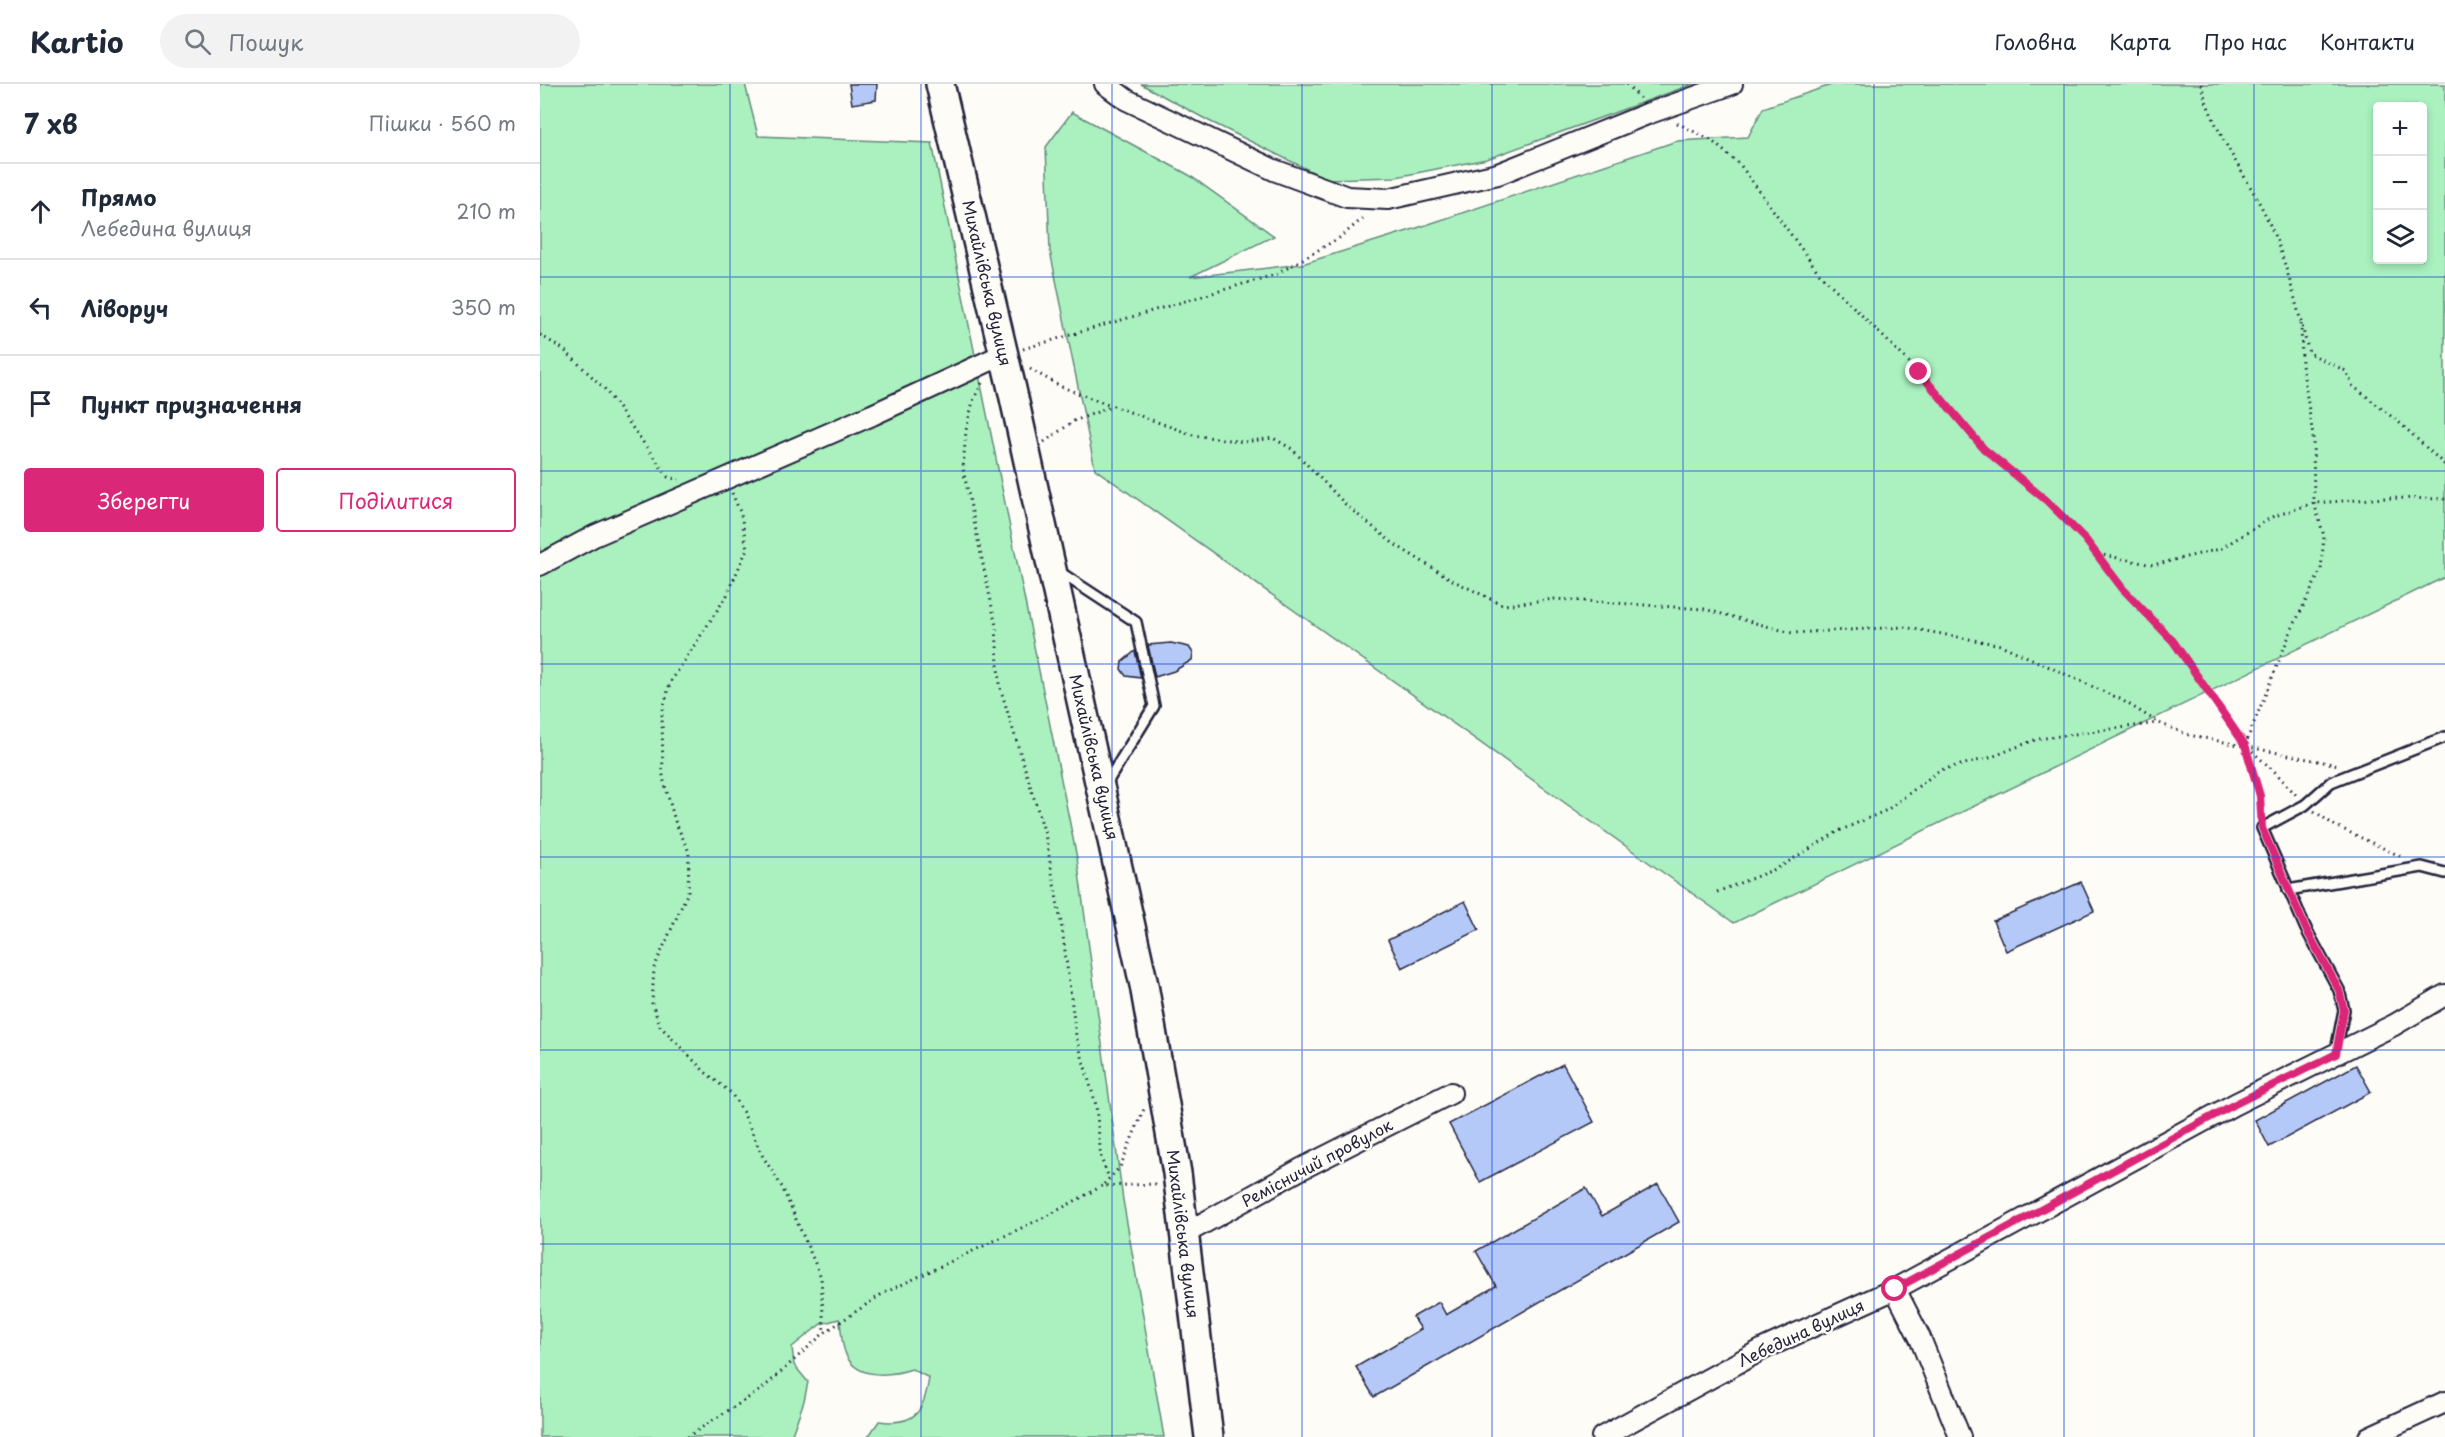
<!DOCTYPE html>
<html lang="uk">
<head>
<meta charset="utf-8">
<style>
  body { margin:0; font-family:"Playpen Sans",sans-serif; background:#f2f2f3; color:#1f2937 }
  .controls { position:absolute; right:18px; top:18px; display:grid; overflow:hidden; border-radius:6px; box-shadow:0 3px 9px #0003 }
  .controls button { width:54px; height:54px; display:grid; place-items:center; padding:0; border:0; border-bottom:2px solid #e0e1e3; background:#fff; color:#1f2937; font:30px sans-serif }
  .stop { position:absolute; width:18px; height:18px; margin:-14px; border:4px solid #db2777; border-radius:50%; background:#fff }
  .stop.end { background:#db2777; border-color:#fff; box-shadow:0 2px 6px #0008 }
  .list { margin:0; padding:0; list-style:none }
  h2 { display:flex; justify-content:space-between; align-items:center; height:78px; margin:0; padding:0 24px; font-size:26px }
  h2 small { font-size:20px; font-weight:400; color:#747a83 }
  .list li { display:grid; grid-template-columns:39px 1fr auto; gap:18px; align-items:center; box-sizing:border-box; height:96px; padding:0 24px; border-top:2px solid #e0e1e3 }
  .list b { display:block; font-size:22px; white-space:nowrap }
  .list p { margin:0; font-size:20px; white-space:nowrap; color:#747a83 }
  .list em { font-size:20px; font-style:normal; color:#747a83 }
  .actions { display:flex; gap:12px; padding:18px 24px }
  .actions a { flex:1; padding:14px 0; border:2px solid #db2777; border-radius:6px; text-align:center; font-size:21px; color:#db2777 }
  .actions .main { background:#db2777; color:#fff }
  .icon { flex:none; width:33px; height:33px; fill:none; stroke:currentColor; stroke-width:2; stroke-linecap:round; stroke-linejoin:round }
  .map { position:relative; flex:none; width:1905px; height:1353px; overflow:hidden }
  header { display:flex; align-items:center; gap:36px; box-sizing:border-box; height:84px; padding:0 30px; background:#fff; border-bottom:2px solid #e0e1e3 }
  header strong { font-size:28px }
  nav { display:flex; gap:33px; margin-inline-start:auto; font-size:21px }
  .search { width:420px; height:54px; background:#f2f2f3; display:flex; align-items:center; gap:15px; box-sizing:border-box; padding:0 21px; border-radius:33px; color:#747a83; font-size:22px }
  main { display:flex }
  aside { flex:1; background:#fff }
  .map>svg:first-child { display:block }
</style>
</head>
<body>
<header>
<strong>Kartio</strong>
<div class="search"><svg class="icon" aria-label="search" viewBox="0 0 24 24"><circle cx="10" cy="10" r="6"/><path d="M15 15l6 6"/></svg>Пошук</div>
<nav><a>Головна</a><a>Карта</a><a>Про нас</a><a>Контакти</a></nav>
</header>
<main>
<aside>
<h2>7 хв<small>Пішки · 560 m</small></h2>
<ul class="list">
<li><svg class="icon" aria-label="ahead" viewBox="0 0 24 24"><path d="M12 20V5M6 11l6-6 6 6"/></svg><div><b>Прямо</b><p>Лебедина вулиця</p></div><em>210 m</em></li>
<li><svg class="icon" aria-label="left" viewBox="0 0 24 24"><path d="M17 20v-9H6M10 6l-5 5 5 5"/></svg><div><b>Ліворуч</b></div><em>350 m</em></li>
<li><svg class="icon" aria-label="arrive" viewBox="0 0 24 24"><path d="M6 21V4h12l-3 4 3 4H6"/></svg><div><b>Пункт призначення</b></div></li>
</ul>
<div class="actions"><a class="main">Зберегти</a><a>Поділитися</a></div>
</aside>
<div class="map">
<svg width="1905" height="1353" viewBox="0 0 1905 1353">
  <rect width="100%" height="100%" fill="#fdfcf7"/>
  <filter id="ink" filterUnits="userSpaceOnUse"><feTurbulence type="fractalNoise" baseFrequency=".0167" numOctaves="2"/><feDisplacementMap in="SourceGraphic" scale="12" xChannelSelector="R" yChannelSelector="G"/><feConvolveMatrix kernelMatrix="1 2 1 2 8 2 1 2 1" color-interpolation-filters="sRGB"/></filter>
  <g filter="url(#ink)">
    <g fill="#aaf1bf" stroke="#668a7d" stroke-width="1.5" fill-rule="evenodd">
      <path d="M0,0H205L218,52L392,59L537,774L583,1116L624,1353H328L339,1337C375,1342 384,1328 389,1294L372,1285C350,1292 314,1296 305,1268C301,1258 302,1245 299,1235L281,1240L252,1263L254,1281L268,1298L264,1317L251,1353H0Z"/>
      <polygon points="601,0 1153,0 947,75 856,93 787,95 669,37"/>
      <path d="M1294,0H1905V493L1194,839L555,385L510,167L506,63L532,28L649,91L734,152L650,193L762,180L871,146L1137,57L1208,53L1223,24ZM1838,22H1882V176H1838Z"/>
    </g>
    <g fill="#b5c9f8" stroke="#22223b" stroke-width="1.5">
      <polygon points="309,0 337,0 336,16 312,20"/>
      <polygon points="631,559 649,563 653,569 652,576 634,587 615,593 608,561"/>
      <polygon points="595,567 601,594 586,592 581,585 582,578"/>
      <polygon points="1541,798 1554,827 1466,867 1453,837"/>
      <polygon points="925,817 939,846 862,884 848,856"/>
      <polygon points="1023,980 1054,1038 940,1098 909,1040"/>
      <polygon points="1816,981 1831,1008 1729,1063 1715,1036"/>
      <polygon points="1118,1100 1139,1138 834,1313 816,1283 881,1245 873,1233 899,1218 906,1231 956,1202 936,1167 1046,1104 1062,1132"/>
    </g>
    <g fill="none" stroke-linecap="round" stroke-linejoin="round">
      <g stroke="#22223b" stroke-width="14">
        <g id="service">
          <polyline points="518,487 596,538 614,622 566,700"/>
          <polyline points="1748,806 1882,783 1905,789"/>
          <polyline points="1796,967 1804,926 1799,906 1766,845 1722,744 1765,721 1791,698 1905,653"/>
        </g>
      </g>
      <g stroke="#22223b" stroke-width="24">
        <g id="minor">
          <polyline points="565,0 587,16 734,86 807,113 848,115 958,90 1107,30 1192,0"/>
          <polyline points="0,481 54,452 332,331 464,270"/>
          <polyline points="644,1150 761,1085 911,1009"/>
          <polyline points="1355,1205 1380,1254 1420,1353"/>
          <polyline points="1062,1353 1225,1264 1355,1205 1695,1020 1854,941 1905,911"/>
          <polyline points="1829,1353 1905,1318"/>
        </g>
      </g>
      <g stroke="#22223b" stroke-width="32">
        <polyline id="secondary" points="400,0 472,305 604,901 637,1089 669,1353"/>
      </g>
      <g stroke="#22223b" stroke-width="3" stroke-dasharray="1.5 4.5" stroke-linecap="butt">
        <polyline points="1087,0 1100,14"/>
        <path d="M1661,0C1672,44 1701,84 1722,124C1745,169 1756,220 1769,269L1806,287L1813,302L1861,340L1905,381"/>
        <polyline points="1137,39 1171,56 1201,82 1279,189 1379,288 1444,365 1507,417 1545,455 1583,505 1633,557 1705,661 1735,688 1758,713"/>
        <polyline points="0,251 23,265 64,304 128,393 139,396"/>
        <polyline points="483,265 737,190 799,154 826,132"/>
        <polyline points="490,285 522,303 571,322"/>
        <polyline points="442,299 433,317 426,346 423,385 456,542 459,600 505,750 522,844 536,952 556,1021 561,1074 569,1094"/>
        <polyline points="504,358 534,337 573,322 653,351 704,358 733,354 752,365 807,422 854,460 914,497 963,521 1015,515 1164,525 1252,549 1364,543 1461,561 1580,615 1619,639 1649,651 1798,681"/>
        <polyline points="192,409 201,430 207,465 187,511 130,599 122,630 123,694 135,737 149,768 148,808 114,884 112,919 120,942 165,988 191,1009 202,1026 222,1071 242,1103 281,1193 284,1249"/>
        <polyline points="1558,470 1613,481 1680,465 1732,433 1774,419 1846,414 1905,415"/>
        <polyline points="1774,727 1794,741 1864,774"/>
        <polyline points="1721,731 1720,712 1705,661 1751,547 1781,486 1784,452 1774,419 1773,352 1762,281 1761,238"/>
        <polyline points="1177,808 1238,784 1299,747 1347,726 1400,686 1449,674 1497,655 1617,639"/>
        <polyline points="564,1100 580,1083 604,1025"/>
        <polyline points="147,1353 222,1305 284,1249 342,1210 511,1130 562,1102 615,1100 618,1103"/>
      </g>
      <use href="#service" stroke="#fdfcf7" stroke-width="9"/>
      <use href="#minor" stroke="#fdfcf7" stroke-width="20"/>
      <use href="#secondary" stroke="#fdfcf7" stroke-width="27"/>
    </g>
  </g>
  <g fill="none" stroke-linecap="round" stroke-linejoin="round" filter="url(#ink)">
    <polyline stroke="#db2777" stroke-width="8" points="1355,1205 1695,1020 1796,970 1804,926 1799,906 1766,845 1722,744 1720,712 1705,661 1633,557 1583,505 1545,455 1507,417 1444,365 1379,288"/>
  </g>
  <path fill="none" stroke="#1d4ed8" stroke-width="1.5" stroke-opacity="0.55" d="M190,0V1353M381,0V1353M572,0V1353M762,0V1353M952,0V1353M1143,0V1353M1334,0V1353M1524,0V1353M1714,0V1353M0,193H1905M0,387H1905M0,580H1905M0,773H1905M0,966H1905M0,1160H1905"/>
  <g text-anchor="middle" stroke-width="4.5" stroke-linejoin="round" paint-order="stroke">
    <g font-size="16" fill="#22223b" stroke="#fdfcf7">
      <text transform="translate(447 199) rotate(77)" y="6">Михайлівська вулиця</text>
      <text transform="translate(554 673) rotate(77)" y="6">Михайлівська вулиця</text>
      <text transform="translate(777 1079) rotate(-28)" y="6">Ремісничий провулок</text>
      <text transform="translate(643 1150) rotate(83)" y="6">Михайлівська вулиця</text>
      <text transform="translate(1261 1249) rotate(-25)" y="6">Лебедина вулиця</text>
    </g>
  </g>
</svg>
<div class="controls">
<button>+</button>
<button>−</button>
<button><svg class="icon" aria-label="layers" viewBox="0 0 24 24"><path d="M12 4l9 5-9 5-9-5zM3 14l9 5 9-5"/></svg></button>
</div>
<div class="stop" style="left:1355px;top:1205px"></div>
<div class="stop end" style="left:1379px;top:288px"></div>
</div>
</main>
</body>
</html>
